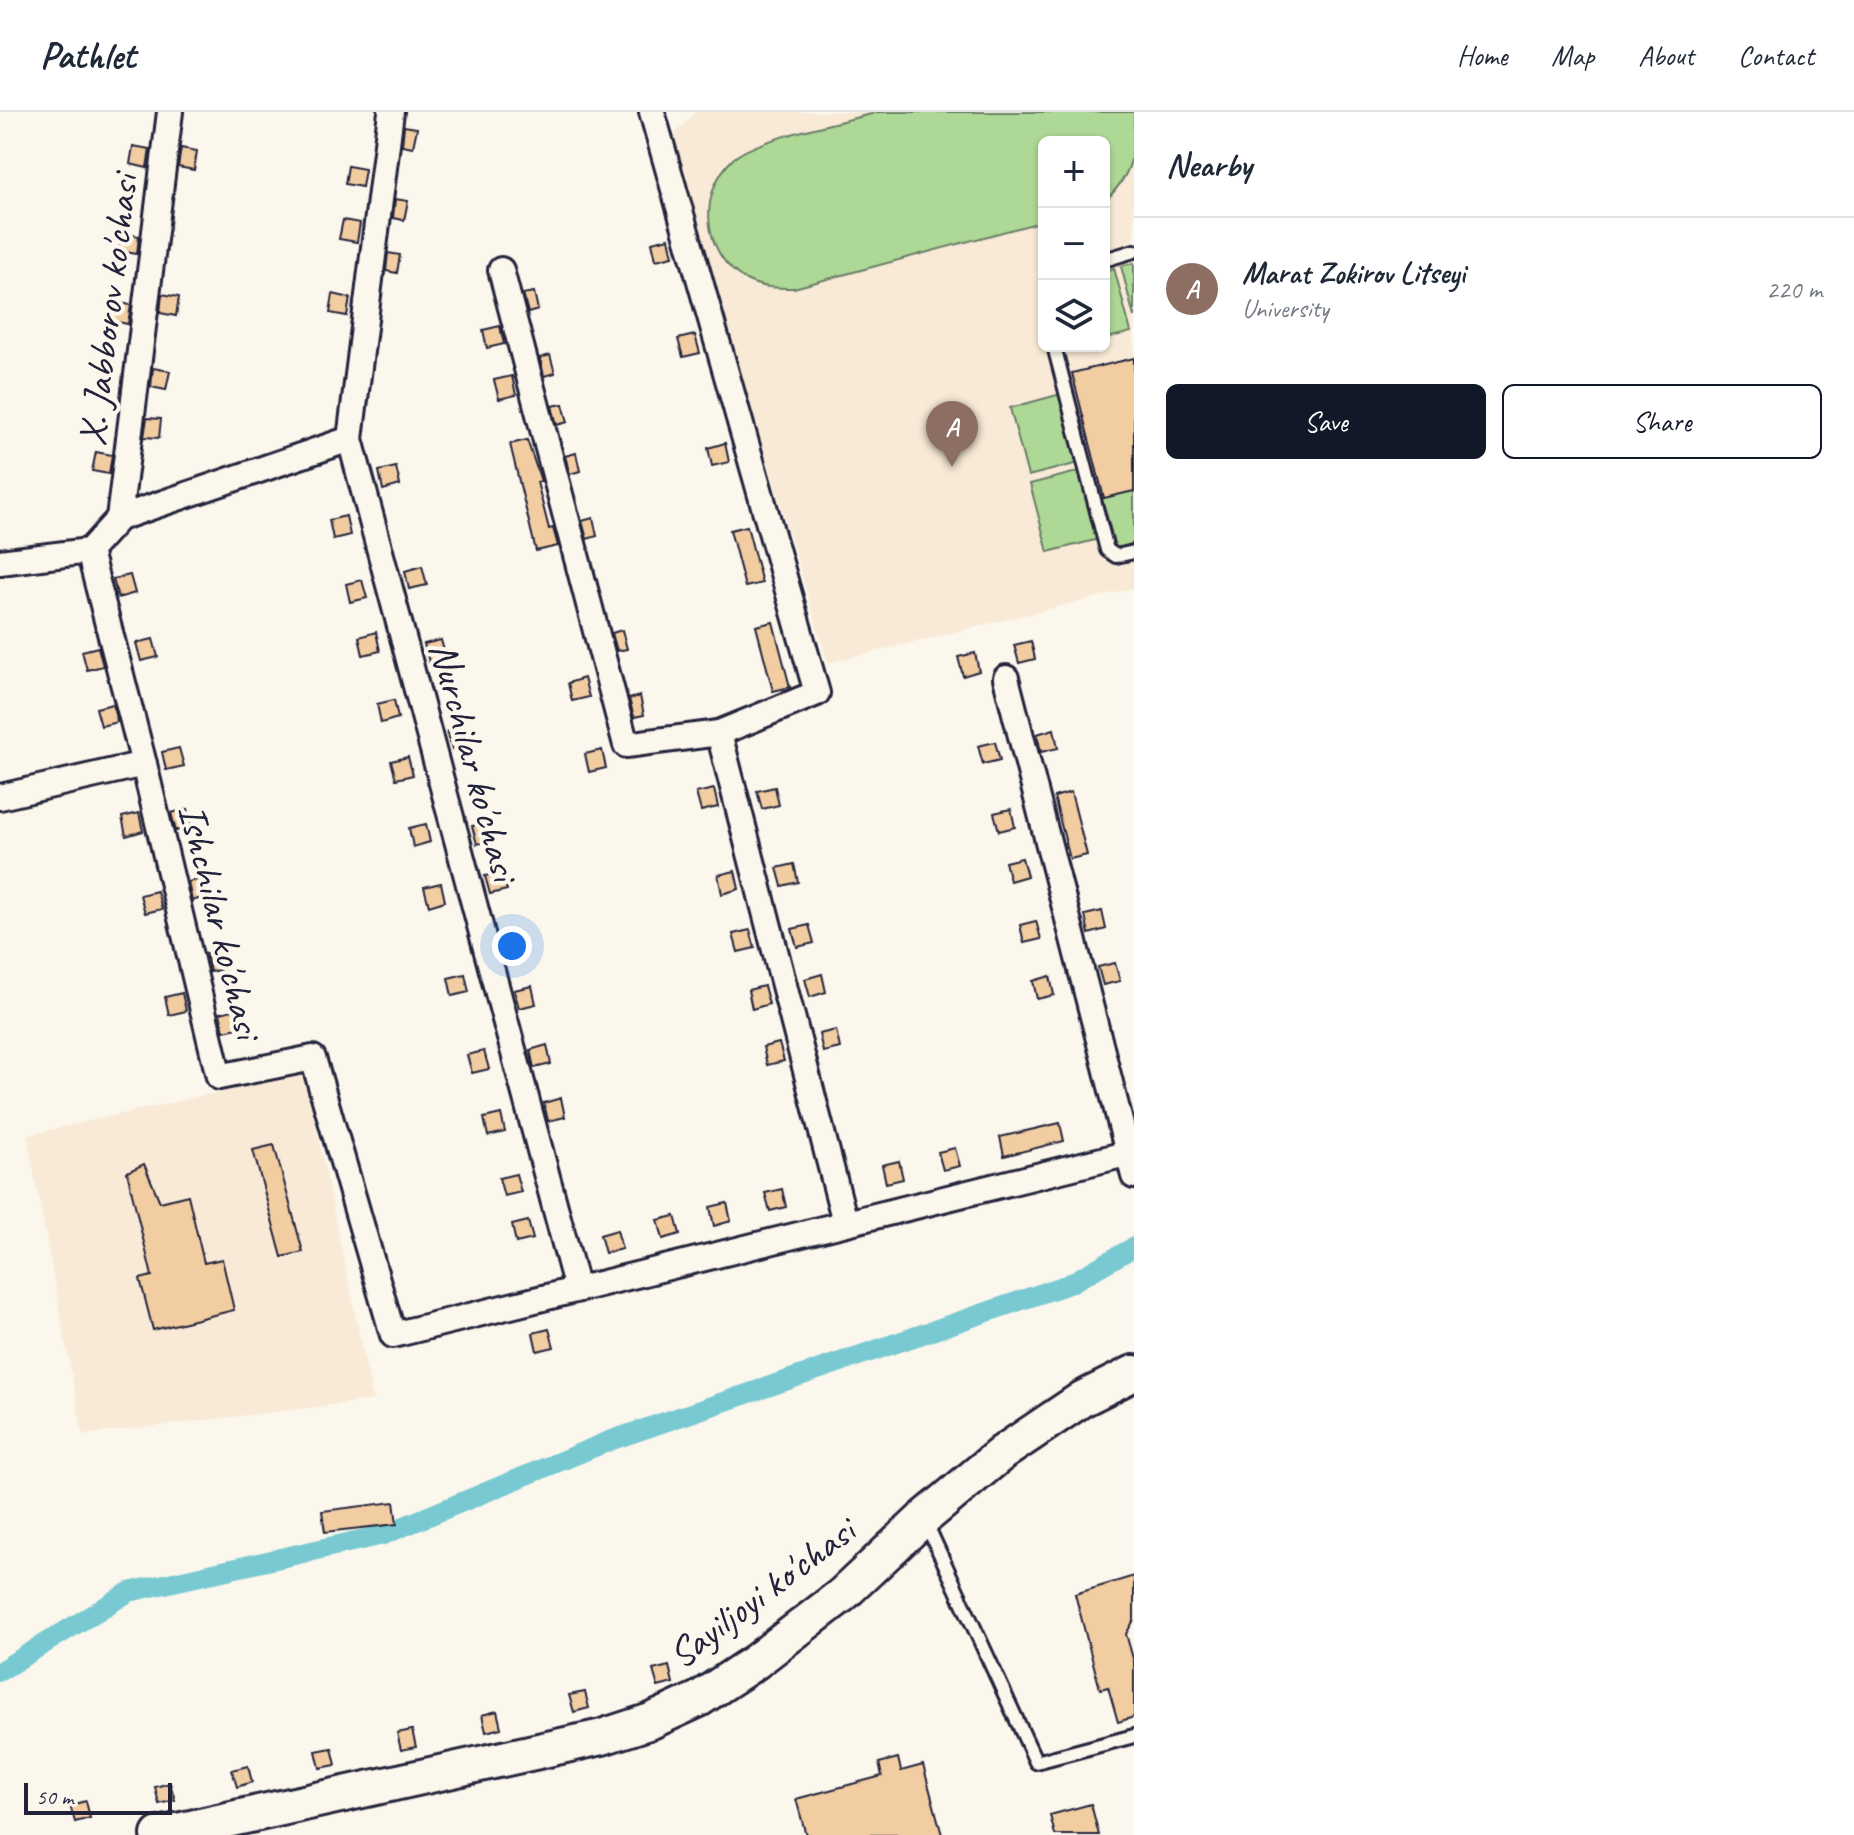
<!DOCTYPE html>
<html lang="en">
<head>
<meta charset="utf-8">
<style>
  body { margin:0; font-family:Caveat,sans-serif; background:#f6f6f7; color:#1f2937 }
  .controls { position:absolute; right:24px; top:24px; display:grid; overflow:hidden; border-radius:12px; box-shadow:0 2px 6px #0004 }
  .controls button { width:72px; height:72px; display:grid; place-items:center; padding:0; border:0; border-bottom:2px solid #e0e1e3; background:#fff; color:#1f2937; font:40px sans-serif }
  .scale { position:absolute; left:24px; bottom:20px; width:148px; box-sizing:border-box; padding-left:8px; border:4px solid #22223b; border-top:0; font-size:22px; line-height:28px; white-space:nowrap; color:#22223b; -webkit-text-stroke:6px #fbf7ec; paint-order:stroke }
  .you { position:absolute; left:512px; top:834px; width:28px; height:28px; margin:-20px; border:6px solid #fff; border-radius:50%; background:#1a73e8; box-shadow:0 0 0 12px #1a73e833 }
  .badge { display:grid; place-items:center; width:52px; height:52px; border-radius:50%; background:#111827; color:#fff; font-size:26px; font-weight:700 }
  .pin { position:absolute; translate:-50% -66px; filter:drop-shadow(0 2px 4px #0008) }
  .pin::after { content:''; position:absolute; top:42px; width:28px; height:24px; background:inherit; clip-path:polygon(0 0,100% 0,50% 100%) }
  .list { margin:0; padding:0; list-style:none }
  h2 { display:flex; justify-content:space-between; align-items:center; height:104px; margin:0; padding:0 32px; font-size:34px }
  h2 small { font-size:26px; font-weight:400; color:#747a83 }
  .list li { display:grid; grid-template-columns:52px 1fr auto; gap:24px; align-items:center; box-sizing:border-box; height:144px; padding:0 32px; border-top:2px solid #e0e1e3 }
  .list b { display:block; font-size:30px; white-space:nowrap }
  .list p { margin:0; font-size:26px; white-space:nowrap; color:#747a83 }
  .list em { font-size:26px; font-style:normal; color:#747a83 }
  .actions { display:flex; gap:16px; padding:24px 32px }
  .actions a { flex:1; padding:18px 0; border:2px solid #111827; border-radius:12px; text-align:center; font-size:28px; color:#111827 }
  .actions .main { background:#111827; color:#fff }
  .icon { flex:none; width:44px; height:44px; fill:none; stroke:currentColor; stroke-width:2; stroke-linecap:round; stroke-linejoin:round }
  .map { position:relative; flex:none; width:1134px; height:1723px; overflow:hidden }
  header { display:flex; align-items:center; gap:48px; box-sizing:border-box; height:112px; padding:0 40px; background:#fff; border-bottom:2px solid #e0e1e3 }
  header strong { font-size:38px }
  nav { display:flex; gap:44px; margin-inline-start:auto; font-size:28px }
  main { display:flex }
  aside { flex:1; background:#fff }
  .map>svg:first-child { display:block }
</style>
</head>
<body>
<header>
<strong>Pathlet</strong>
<nav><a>Home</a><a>Map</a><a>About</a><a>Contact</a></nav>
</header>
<main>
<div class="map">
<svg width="1134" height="1723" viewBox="0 0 1134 1723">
  <rect width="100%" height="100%" fill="#fbf7ec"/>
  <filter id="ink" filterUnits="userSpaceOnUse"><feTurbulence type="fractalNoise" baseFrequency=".0125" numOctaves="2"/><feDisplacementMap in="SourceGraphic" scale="16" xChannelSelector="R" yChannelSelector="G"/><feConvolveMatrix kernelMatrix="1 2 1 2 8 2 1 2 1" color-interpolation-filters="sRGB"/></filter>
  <g filter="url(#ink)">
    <g fill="#f8ead6" fill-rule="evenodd">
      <path d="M695,0H1134V476L828,551L671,27ZM1044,30H1104V234H1044Z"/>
      <polygon points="305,961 373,1288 83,1323 27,1023"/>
    </g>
    <g fill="#aed895" stroke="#687d68" stroke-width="2">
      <path d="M879,0H1134C1134,44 1134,61 1104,90V30H1044V109L794,176C777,176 761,176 746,168C702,142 697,81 733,47C756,26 846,9 879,0Z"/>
      <polygon points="1134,151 1134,205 1121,154"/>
      <polygon points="1114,156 1131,220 1104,227 1104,159"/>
      <polygon points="1061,282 1079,351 1028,364 1010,296"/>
      <polygon points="1081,359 1099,427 1048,440 1030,372"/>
      <polygon points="1134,374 1134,431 1116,437 1101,383"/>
    </g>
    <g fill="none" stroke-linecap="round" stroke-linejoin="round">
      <polyline stroke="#79c9d2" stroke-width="20" points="0,1559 129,1480 383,1423 609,1329 1069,1172 1134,1135"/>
    </g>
    <g fill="#f2cda2" stroke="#22223b" stroke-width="2">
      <polygon points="404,14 417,16 413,35 402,33"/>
      <polygon points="133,34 150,37 147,56 130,52"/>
      <polygon points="181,36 197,39 194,58 178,55"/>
      <polygon points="348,54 365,57 362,75 345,72"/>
      <polygon points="395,87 408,89 404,108 393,106"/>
      <polygon points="343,108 360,111 357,130 339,127"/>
      <polygon points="123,121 139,124 137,142 119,139"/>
      <polygon points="669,126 673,144 656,148 652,130"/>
      <polygon points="388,141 400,143 397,161 386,159"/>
      <polygon points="534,180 538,198 528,201 523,182"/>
      <polygon points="162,182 179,185 176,204 160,201"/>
      <polygon points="333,182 350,186 347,204 330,201"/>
      <polygon points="114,190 131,193 128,212 111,209"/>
      <polygon points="500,214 504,232 487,236 483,218"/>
      <polygon points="695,223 700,241 683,245 678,227"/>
      <polygon points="550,243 555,261 544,264 540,246"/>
      <polygon points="1134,246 1134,379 1104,386 1072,261"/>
      <polygon points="153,256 170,259 166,278 151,275"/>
      <polygon points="512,264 516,283 499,287 494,268"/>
      <polygon points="563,292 568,310 557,313 552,294"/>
      <polygon points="147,306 161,307 159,326 144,325"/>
      <polygon points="527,328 541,369 537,370 549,417 553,416 558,434 536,439 510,332"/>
      <polygon points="725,331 729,350 712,354 708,336"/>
      <polygon points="96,340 112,343 109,362 92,359"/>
      <polygon points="576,341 580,359 570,362 565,344"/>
      <polygon points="396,355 400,373 383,378 379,359"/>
      <polygon points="346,404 350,423 333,427 329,408"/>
      <polygon points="593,406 597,424 587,427 582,409"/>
      <polygon points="747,414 762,471 745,475 730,418"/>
      <polygon points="422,454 427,473 409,477 405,459"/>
      <polygon points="130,463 135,481 118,486 113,467"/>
      <polygon points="362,468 367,486 350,490 346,472"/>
      <polygon points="773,510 790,575 773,579 756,514"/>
      <polygon points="622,518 627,537 617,539 612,521"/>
      <polygon points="376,520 380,539 363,543 359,525"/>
      <polygon points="153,527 158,545 141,549 136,531"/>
      <polygon points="441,528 446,546 429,550 424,532"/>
      <polygon points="1031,529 1035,547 1019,551 1014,533"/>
      <polygon points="98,535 103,554 87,558 82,539"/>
      <polygon points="975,541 979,559 963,564 958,545"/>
      <polygon points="584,566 589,585 572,589 568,571"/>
      <polygon points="640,584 644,603 634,605 629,587"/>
      <polygon points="394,588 398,606 381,611 377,592"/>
      <polygon points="113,592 117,610 101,614 96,596"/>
      <polygon points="464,615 469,633 452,637 447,619"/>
      <polygon points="1054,617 1058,636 1041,640 1037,622"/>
      <polygon points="995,630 1000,648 983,652 978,634"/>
      <polygon points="179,636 184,654 166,658 162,640"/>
      <polygon points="602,638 606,656 589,660 585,642"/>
      <polygon points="408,645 413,663 396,667 391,649"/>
      <polygon points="775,675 779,693 762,697 757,679"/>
      <polygon points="714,677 718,695 701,699 696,681"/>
      <polygon points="1071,680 1087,743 1070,747 1054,685"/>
      <polygon points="188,697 192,715 176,719 171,701"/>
      <polygon points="1011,697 1015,715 999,719 994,701"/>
      <polygon points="139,701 143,719 126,724 122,705"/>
      <polygon points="490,710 494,728 477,732 472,714"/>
      <polygon points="426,712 430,730 413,735 409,716"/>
      <polygon points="1022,746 1027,764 1010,769 1005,750"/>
      <polygon points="794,752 798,770 782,774 777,756"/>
      <polygon points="735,759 739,777 722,782 718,763"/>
      <polygon points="502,760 507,778 490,782 485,764"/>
      <polygon points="205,766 209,784 192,789 188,770"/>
      <polygon points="441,771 445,789 429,794 424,775"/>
      <polygon points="157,779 162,797 145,801 140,783"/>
      <polygon points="1102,799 1106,817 1089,822 1085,803"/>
      <polygon points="1036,809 1041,827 1024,831 1020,813"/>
      <polygon points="809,813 814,831 797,835 792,817"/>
      <polygon points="750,818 755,836 738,840 733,822"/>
      <polygon points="518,820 523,838 505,842 501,824"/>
      <polygon points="222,838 227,856 210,860 206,842"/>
      <polygon points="1115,851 1120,869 1103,873 1098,855"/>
      <polygon points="465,862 469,880 452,884 448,866"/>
      <polygon points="822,862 826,880 810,885 805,867"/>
      <polygon points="1050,864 1054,883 1037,887 1033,869"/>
      <polygon points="532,874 536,892 519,896 514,878"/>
      <polygon points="764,874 769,892 752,897 748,878"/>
      <polygon points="182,881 186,899 169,903 165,885"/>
      <polygon points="237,897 242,915 224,919 220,901"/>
      <polygon points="836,918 840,936 823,940 819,922"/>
      <polygon points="779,931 784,949 767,953 763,935"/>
      <polygon points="547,933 551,952 534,956 530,938"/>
      <polygon points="484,939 489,957 472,961 467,943"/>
      <polygon points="561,986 565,1005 548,1009 544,991"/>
      <polygon points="501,1002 505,1020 488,1024 484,1006"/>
      <polygon points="1060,1011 1064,1029 1004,1044 1000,1025"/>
      <polygon points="274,1033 303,1140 282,1145 253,1038"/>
      <polygon points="955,1036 960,1054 943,1058 938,1040"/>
      <polygon points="899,1049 903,1067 886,1071 882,1053"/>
      <polygon points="144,1052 160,1090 188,1083 204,1151 222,1147 234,1198 153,1218 140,1167 152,1164 127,1060"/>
      <polygon points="516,1062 521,1080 504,1084 499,1066"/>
      <polygon points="782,1077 786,1095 770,1099 765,1081"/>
      <polygon points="727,1091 731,1109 714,1114 710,1095"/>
      <polygon points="675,1104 680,1122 663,1127 658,1108"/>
      <polygon points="528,1109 533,1127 516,1131 512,1113"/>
      <polygon points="617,1118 622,1137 605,1141 600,1123"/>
      <polygon points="549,1217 554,1235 537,1239 533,1221"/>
      <polygon points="394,1390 397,1412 325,1420 322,1399"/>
      <polygon points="1134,1464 1134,1508 1126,1522 1134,1550 1134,1605 1118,1610 1108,1575 1100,1577 1075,1482"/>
      <polygon points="669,1554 673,1571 658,1575 653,1558"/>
      <polygon points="585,1580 589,1596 574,1600 569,1583"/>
      <polygon points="497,1599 501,1616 486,1620 482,1603"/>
      <polygon points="412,1618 416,1635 401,1638 397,1621"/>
      <polygon points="332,1636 336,1653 320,1656 316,1639"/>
      <polygon points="898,1646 901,1659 923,1653 942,1723 806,1723 796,1687 882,1664 879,1651"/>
      <polygon points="248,1654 252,1670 237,1675 232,1658"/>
      <polygon points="170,1671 175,1688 159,1692 155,1675"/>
      <polygon points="86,1689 90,1706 75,1710 70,1693"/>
      <polygon points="1091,1692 1099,1723 1055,1723 1050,1703"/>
    </g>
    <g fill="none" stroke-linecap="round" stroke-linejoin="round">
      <g stroke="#22223b" stroke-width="18">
        <g id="lane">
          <polyline points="1104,148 1134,139"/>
          <polyline points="1054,234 1107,438 1116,444 1134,440"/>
          <polyline points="925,1409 1036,1650 1134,1624"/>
        </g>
      </g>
      <g stroke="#22223b" stroke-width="30">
        <g id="street">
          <polyline points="391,0 350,327 577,1177"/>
          <polyline points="652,0 817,581 719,621 845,1110"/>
          <polyline points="501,158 626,633 719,621"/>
          <polyline points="119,406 170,0"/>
          <polyline points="89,439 144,652 219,965 313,946 393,1223 1134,1040"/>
          <polyline points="0,450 89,439 119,406 350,327"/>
          <polyline points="1006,566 1134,1064"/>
          <polyline points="0,685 144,652"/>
        </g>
      </g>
      <g stroke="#22223b" stroke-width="40">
        <polyline id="secondary" points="159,1723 602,1625 651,1609 699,1587 755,1550 842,1483 924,1406 1002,1341 1082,1287 1134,1261"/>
      </g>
      <use href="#lane" stroke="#fbf7ec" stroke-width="12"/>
      <use href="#street" stroke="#fbf7ec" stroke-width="24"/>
      <use href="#secondary" stroke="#fbf7ec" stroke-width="34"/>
    </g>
  </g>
  <g text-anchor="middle" stroke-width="8" stroke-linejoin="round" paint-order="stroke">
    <g font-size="40" fill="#22223b" stroke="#fbf7ec">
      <text transform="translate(107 198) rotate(-83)" y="14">X. Jabborov ko'chasi</text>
      <text transform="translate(475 649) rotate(75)" y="14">Nurchilar ko'chasi</text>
      <text transform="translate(221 809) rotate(76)" y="14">Ishchilar ko'chasi</text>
      <text transform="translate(761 1480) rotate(-37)" y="14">Sayiljoyi ko'chasi</text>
    </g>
  </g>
</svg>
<div class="controls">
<button>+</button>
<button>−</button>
<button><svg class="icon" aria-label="layers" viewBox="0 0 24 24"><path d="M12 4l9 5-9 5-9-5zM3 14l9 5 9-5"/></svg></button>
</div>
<div class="scale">50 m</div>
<div class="you"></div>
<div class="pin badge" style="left:952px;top:355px;background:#8d6e63">A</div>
</div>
<aside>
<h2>Nearby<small></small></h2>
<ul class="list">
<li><span class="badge" style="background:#8d6e63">A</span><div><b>Marat Zokirov Litseyi</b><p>University</p></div><em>220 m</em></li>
</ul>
<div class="actions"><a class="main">Save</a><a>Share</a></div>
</aside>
</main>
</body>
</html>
